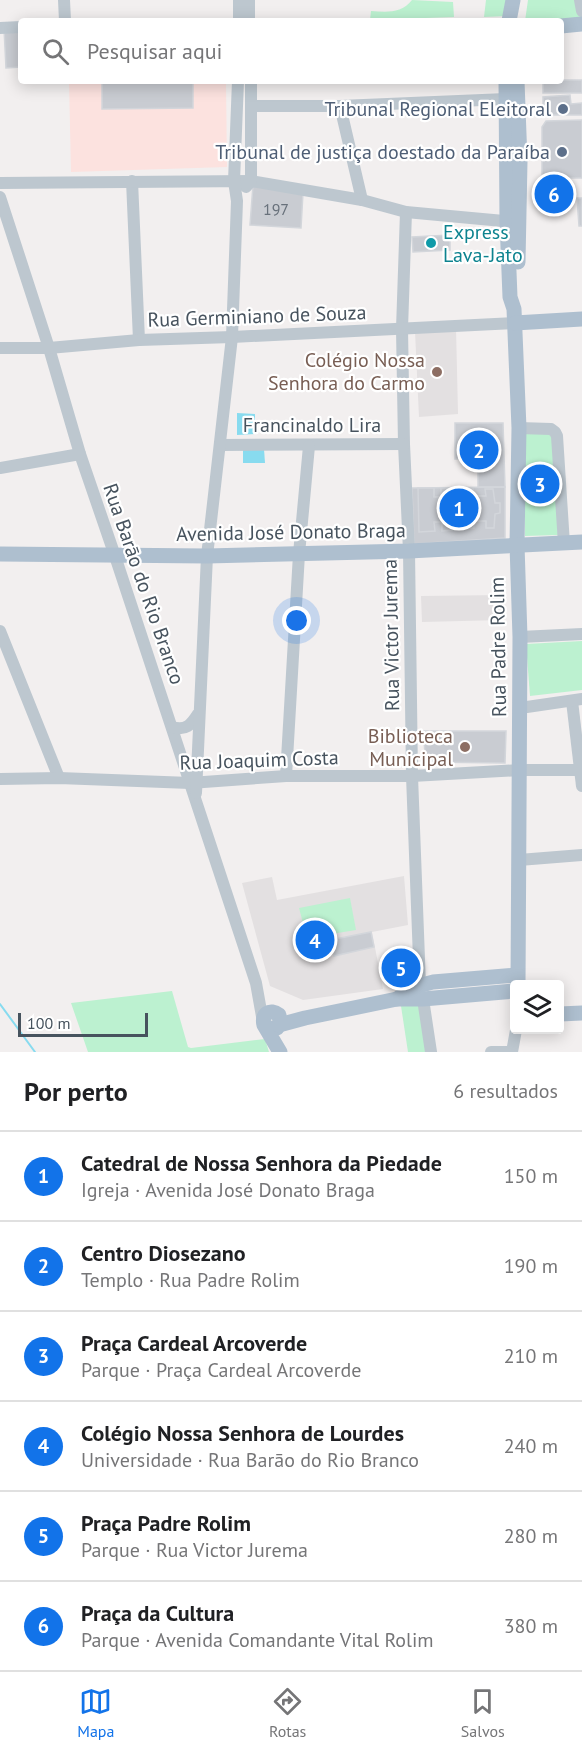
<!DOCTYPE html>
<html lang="pt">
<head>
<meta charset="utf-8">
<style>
  body { margin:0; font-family:"PT Sans",sans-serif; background:#f6f6f6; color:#202124 }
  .controls { position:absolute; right:18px; bottom:18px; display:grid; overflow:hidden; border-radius:6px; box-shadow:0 3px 15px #0003 }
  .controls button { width:54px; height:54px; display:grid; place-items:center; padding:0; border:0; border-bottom:2px solid #e0e0e0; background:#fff; color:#202124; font:30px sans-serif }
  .scale { position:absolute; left:18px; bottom:15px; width:130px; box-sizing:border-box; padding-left:6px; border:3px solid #47535e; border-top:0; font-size:16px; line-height:21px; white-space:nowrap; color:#47535e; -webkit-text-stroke:4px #fff; paint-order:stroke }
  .you { position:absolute; left:297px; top:621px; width:21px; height:21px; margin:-15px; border:4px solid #fff; border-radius:50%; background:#1a73e8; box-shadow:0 0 0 9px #1a73e833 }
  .badge { display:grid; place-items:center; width:39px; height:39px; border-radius:50%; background:#1273e9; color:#fff; font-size:20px; font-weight:700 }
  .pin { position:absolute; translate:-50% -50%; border:3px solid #fff; box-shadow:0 2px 6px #0006 }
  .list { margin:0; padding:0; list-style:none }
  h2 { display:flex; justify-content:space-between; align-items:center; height:78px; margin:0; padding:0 24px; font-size:26px }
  h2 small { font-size:20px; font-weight:400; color:#757577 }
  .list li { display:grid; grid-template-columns:39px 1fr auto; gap:18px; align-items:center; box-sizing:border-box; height:90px; padding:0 24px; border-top:2px solid #e0e0e0 }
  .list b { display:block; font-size:22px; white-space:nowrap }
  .list p { margin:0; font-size:20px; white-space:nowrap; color:#757577 }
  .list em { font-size:20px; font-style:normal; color:#757577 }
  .icon { flex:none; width:33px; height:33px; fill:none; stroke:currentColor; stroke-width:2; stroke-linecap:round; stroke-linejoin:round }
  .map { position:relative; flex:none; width:582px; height:1052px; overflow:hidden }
  .search { position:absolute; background:#fff; box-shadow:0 3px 15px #0003; left:18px; right:18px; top:18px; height:66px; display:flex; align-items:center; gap:15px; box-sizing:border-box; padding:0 21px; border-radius:6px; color:#757577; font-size:22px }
  .sheet { height:618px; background:#fff }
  nav { display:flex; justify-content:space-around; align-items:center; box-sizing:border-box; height:84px; border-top:2px solid #e0e0e0; background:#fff; font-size:16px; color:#757577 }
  nav a { display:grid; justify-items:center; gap:3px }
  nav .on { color:#1273e9 }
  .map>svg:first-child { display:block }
</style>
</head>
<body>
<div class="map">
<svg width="582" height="1052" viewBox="0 0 582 1052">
  <rect width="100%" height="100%" fill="#f2efef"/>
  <g fill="#e3e0e1">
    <polygon points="456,328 458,414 419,417 415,331"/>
    <polygon points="502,595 502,620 422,622 421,596"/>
    <polygon points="404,876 408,925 372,932 383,989 303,1000 270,986 242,883 272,877 277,900"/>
  </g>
  <polygon fill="#fce2df" points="69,81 226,81 227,167 71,172"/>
  <g fill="#bcf1d0">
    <path d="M412,0L453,2L454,17L370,20L371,11C386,12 401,14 412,0Z"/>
    <polygon points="486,0 509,0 507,16 484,17"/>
    <polygon points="528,0 578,0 582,19 525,21"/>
    <polygon points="538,182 569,182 570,206 539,206"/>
    <polygon points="554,432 558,535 525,536 525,433"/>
    <polygon points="582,641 582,690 530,696 526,644"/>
    <polygon points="350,898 356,930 307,938 299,908"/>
    <polygon points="412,950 418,980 390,986 383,956"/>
    <polygon points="172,991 188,1047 191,1048 265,1039 269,1052 88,1052 71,1003"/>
    <polygon points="422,1002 429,1052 408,1052 401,1006"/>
  </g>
  <g fill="#88dbef">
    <polygon points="237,413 255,414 255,434 237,435"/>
    <polygon points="243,448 264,449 265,463 243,463"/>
  </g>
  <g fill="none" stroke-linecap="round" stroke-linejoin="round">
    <polyline stroke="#88dbef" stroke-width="2" points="0,1004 35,1052"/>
  </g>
  <g fill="#c9ccd2" stroke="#d3d6db" stroke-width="1.5">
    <polygon points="4,28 21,30 21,67 6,68"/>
    <polygon points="561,80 582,80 582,93 543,93 543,81"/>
    <polygon points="102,81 193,81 193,108 102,109"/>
    <polygon points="570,95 571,104 582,103 582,115 543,115 543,97"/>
    <polygon points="582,120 582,178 542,178 542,127 546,121"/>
    <polygon points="253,185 303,193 301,228 250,225"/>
    <polygon points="577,198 582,198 582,226 579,226"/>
    <polygon points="450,235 450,250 413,252 412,237"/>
    <polygon points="455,423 503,423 505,487 478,487 478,459 455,459"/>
    <polygon points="505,487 505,538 414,544 412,488"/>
    <polygon points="418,488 434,488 434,497 441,497 441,488 452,488 452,496 465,496 465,489 473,489 473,496 486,496 485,489 493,489 495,503 500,503 500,513 495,514 494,528 486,528 486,521 473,521 474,528 466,528 466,521 453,522 453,530 442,531 442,522 434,522 435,531 419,532"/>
    <polygon points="424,731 506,731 505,763 425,762"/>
    <polygon points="371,932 374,947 334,956 330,940"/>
  </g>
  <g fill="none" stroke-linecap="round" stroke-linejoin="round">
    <g stroke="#bdc7cf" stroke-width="12">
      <polyline points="64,0 65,21"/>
      <polyline points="239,0 239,21"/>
      <polyline points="249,0 249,21"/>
      <polyline points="580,0 582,11"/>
      <polyline points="0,28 21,27"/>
      <polyline points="252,106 340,106 506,99"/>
      <polyline points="340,106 362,200"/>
      <polyline points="132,181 139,340"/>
      <polyline points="0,183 251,181 362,200 406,212 514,222"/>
      <polyline points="246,187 251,181 251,81"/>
      <polyline points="0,197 49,348 80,454 115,556 256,983 263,1022"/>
      <polyline points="406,212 402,329 404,444 409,551 412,776 420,985"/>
      <polyline points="0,348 49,348 139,340 232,337 515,323"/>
      <polyline points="519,428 551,429 555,432 557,436 564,544"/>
      <polyline points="221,445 404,444"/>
      <polyline points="0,468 80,454"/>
      <polyline points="0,631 59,778"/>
      <polyline points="520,637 582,634"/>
      <polyline points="572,701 582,786"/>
      <polyline points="520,708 582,699"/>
      <path d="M172,727C186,731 191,725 198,714"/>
      <polyline points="286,776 299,554 309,446"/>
      <polyline points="0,779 59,778 190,783 286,776 412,776 520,770 582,770"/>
      <polyline points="196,793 207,556 232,337 237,201 234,181 238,81"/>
      <polyline points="519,860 582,855"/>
      <polyline points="423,999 431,1052"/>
      <polyline points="491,1052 512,1052"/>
      <polyline points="512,1052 516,1030"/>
    </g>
    <g stroke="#aebfcf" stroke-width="15">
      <polyline points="509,21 513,0"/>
      <polyline points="561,26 582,24"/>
      <polyline points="506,81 507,221 510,297 514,309 519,428 517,545 520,637 518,984"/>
      <polyline points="517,81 520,161 518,262"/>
      <polyline points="515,323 582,319"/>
      <polyline points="0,554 207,556 409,551 582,542"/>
      <path d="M397,999C408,990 419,985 433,982L517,975"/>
      <polyline points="560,1014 582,1013"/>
      <path d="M264,1025L271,1029L277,1028L280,1022L279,1015C270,1008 261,1014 264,1025L280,1052"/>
      <polyline points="279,1025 305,1018 397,999 423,999 514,991"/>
    </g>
  </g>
  <g fill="#5c6f8a" stroke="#fff" stroke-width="2">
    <circle cx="563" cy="109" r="6"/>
    <circle cx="562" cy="152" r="6"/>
  </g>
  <circle fill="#0f9aa8" stroke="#fff" stroke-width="2" cx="431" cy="243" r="6"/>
  <g fill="#8d6e63" stroke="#fff" stroke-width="2">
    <circle cx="437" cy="372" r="6"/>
    <circle cx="465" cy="747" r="6"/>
  </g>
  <g text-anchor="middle" stroke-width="4.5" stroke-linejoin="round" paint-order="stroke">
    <g font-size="16" fill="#68717b">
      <text x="276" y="215">197</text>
    </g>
    <g font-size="20" fill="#4e5e75" stroke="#fff" text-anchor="end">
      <text x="551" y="116">Tribunal Regional Eleitoral</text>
      <text x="550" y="159">Tribunal de justiça doestado da Paraíba</text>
    </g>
    <g font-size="20" fill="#0d838f" stroke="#fff" text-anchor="start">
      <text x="443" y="239">Express<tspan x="443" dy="23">Lava-Jato</tspan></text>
    </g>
    <g font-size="20" fill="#47535e" stroke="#fff">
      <text transform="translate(257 316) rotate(-2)" y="7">Rua Germiniano de Souza</text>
      <text x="312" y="432">Francinaldo Lira</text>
      <text transform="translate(291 532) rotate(-1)" y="7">Avenida José Donato Braga</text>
      <text transform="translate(144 584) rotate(71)" y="7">Rua Barāo do Rio Branco</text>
      <text transform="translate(391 635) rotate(-91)" y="7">Rua Victor Jurema</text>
      <text transform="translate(498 647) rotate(-91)" y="7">Rua Padre Rolim</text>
      <text transform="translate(259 760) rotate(-2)" y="7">Rua Joaquim Costa</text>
    </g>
    <g font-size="20" fill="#785e54" stroke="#fff" text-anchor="end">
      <text x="425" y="367">Colégio Nossa<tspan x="425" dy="23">Senhora do Carmo</tspan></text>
      <text x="453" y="743">Biblioteca<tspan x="453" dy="23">Municipal</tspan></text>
    </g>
  </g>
</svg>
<div class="controls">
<button><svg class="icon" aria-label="layers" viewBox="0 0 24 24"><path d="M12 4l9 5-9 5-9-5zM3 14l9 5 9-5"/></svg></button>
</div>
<div class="scale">100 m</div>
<div class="you"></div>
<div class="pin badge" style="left:459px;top:508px">1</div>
<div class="pin badge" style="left:479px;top:450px">2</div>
<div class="pin badge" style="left:540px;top:484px">3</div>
<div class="pin badge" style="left:315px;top:940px">4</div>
<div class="pin badge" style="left:401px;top:968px">5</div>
<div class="pin badge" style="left:554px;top:194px">6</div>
<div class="search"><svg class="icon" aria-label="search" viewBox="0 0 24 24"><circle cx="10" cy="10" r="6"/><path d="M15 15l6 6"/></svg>Pesquisar aqui</div>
</div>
<section class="sheet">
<h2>Por perto<small>6 resultados</small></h2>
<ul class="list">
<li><span class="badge">1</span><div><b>Catedral de Nossa Senhora da Piedade</b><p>Igreja · Avenida José Donato Braga</p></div><em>150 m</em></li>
<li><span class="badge">2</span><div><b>Centro Diosezano</b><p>Templo · Rua Padre Rolim</p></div><em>190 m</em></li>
<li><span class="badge">3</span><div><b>Praça Cardeal Arcoverde</b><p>Parque · Praça Cardeal Arcoverde</p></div><em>210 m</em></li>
<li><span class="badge">4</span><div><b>Colégio Nossa Senhora de Lourdes</b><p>Universidade · Rua Barāo do Rio Branco</p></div><em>240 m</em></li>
<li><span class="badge">5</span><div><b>Praça Padre Rolim</b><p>Parque · Rua Victor Jurema</p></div><em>280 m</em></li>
<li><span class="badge">6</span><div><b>Praça da Cultura</b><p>Parque · Avenida Comandante Vital Rolim</p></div><em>380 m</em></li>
</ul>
</section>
<nav>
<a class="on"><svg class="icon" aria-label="map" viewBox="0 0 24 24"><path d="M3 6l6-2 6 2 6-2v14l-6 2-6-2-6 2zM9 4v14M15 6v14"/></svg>Mapa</a>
<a><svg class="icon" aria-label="directions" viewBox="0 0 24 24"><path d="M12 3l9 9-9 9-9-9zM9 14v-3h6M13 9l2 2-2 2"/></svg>Rotas</a>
<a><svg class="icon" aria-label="saved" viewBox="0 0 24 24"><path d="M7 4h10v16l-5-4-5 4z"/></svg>Salvos</a>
</nav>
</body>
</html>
